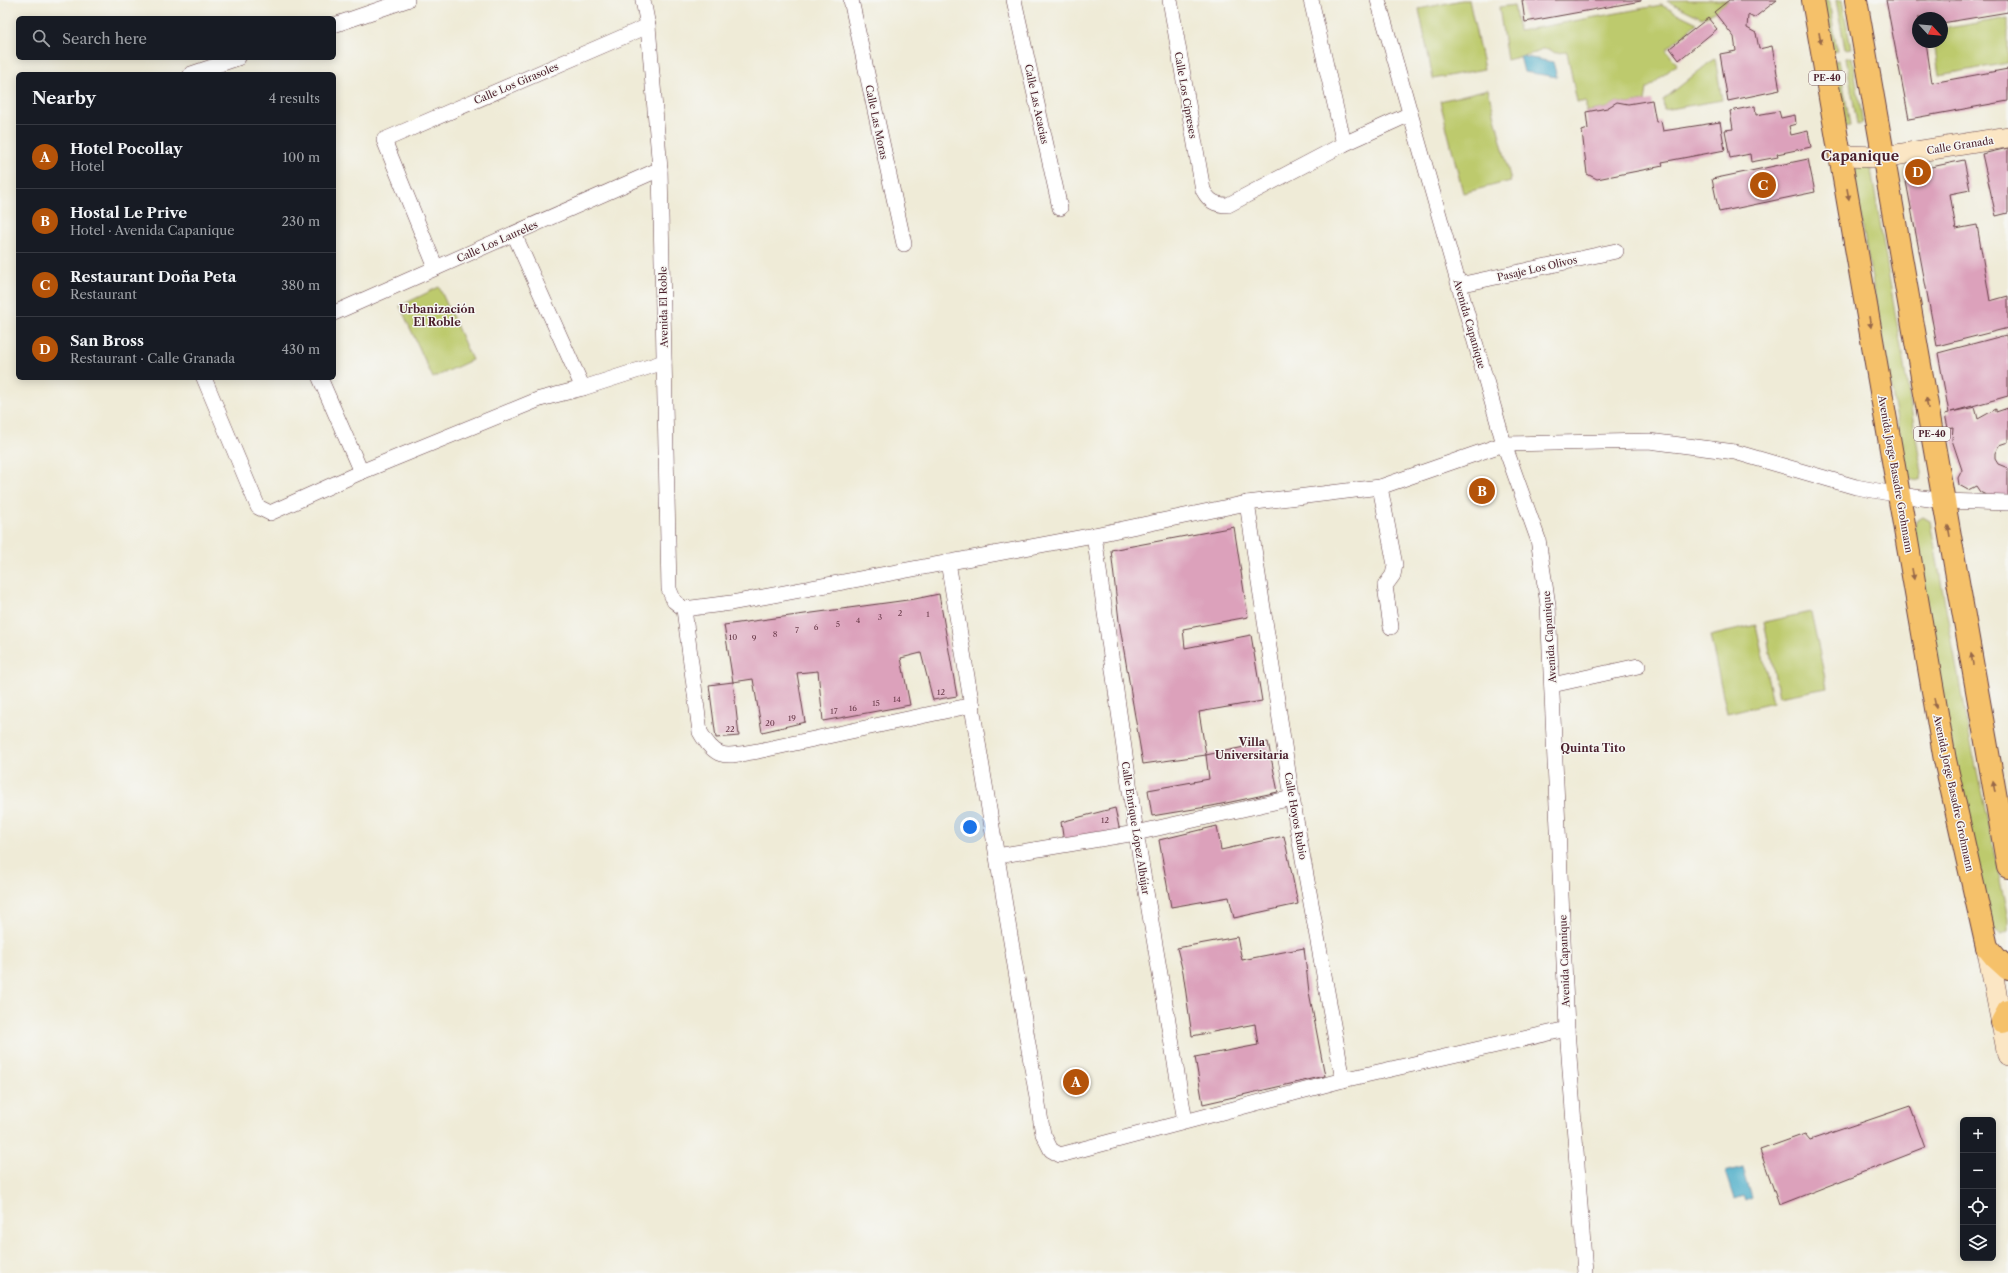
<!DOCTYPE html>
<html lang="en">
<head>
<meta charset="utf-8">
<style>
  body { margin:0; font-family:"Libre Caslon Text",serif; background:#242831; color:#f1f3f6 }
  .controls { position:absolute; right:12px; bottom:12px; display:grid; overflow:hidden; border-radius:6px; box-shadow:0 2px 10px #0003 }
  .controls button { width:36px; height:36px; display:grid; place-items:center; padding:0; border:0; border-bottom:1px solid #363941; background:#171b24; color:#f1f3f6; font:20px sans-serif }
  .compass { position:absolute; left:1912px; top:12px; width:36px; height:36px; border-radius:50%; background:#171b24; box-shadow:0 2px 10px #0003; rotate:116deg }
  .you { position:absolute; left:970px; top:827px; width:14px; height:14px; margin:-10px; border:3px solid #fff; border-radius:50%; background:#1a73e8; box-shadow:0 0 0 6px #1a73e833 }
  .badge { display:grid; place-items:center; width:26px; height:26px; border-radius:50%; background:#b45309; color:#fff; font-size:13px; font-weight:700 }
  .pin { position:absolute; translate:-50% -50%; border:2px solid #fff; box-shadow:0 1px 4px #0006 }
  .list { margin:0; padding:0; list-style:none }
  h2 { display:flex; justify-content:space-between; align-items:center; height:52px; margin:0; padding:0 16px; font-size:17px }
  h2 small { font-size:13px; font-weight:400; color:#9ea1a6 }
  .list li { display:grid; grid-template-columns:26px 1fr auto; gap:12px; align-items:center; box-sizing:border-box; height:64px; padding:0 16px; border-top:1px solid #363941 }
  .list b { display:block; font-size:15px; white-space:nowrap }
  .list p { margin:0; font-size:13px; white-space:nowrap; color:#9ea1a6 }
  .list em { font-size:13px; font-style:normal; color:#9ea1a6 }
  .icon { flex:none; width:22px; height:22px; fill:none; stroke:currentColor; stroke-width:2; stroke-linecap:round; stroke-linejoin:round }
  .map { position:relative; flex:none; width:2008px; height:1273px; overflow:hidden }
  .search { position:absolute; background:#171b24; box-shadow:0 2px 10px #0003; left:16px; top:16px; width:320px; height:44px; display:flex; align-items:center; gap:10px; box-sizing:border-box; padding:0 14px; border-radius:6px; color:#9ea1a6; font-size:15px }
  .panel { position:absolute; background:#171b24; box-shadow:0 2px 10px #0003; left:16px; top:72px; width:320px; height:308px; border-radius:6px }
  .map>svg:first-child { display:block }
</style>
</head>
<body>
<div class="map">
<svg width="2008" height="1273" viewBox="0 0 2008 1273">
  <rect width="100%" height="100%" fill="#f6f6f2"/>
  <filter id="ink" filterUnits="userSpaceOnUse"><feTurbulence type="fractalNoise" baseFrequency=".025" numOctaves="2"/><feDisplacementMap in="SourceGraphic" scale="8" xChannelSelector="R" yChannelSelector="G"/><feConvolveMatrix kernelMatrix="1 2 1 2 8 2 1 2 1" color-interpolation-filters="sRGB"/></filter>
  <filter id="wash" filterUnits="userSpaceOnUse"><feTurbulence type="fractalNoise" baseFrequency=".012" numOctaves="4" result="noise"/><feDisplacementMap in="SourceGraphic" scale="16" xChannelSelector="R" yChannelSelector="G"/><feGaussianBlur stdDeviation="0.9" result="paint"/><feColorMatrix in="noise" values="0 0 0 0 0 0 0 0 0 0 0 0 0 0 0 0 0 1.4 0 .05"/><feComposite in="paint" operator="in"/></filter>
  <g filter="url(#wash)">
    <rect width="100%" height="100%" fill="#efebd7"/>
    <g fill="#bdca6d" stroke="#84744c">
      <polygon points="1462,0 1469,0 1484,69 1433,79 1419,9"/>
      <polygon points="1668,0 1729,0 1714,12 1702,18 1667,1"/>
      <polygon points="1823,0 1829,0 1837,51 1832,52"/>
      <polygon points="1836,0 1842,0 1851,48 1845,49"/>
      <polygon points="1514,5 1519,31 1661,5 1697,23 1666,50 1677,64 1647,89 1645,101 1628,104 1617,102 1607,108 1586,112 1586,102 1577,102 1567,52 1555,53 1549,49 1541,49 1538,52 1507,60 1499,7"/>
      <polygon points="2008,18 2008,63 1939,75 1934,42 1942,42 1942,29"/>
      <polygon points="1852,57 1863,123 1857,124 1846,58"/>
      <polygon points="1715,58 1722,100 1664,110 1663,100"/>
      <polygon points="1839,60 1850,126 1844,127 1833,61"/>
      <polygon points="1488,89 1511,181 1463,193 1440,101"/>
      <path d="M1861,165H1866L1871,169L1922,473L1921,479C1915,482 1912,480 1907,476L1854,178L1855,170Z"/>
      <polygon points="439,287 472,360 433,378 400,306"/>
      <polygon points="1923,517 1930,521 1966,719 2008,918 2008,931 2002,934 1992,929 1946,719 1914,530 1916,521"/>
      <polygon points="1811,612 1827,688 1779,697 1764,622"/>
      <polygon points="1756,625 1773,702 1727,713 1710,636"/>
    </g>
    <g fill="#48acc8" stroke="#49667a">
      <polygon points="1520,56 1553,62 1557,77 1524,72"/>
      <polygon points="1743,1167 1752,1198 1745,1201 1743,1196 1734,1199 1725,1172"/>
    </g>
    <g id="blocks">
      <g fill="#dca1bb">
        <polygon points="1522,0 1641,0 1641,1 1525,22"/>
        <polygon points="1729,0 1777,0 1754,18 1748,15 1747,28 1756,33 1759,49 1772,46 1780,90 1728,101 1720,54 1736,51 1734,37 1714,12"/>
        <polygon points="1886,0 2008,0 2008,12 1942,23 1942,18 1918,18 1918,42 1926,42 1932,83 2008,69 2008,101 1909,119"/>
        <polygon points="1708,18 1717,29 1679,60 1670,48"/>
        <polygon points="1652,100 1656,122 1661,121 1663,131 1720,122 1725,150 1662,162 1663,166 1597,179 1587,174 1582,131 1588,129 1586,112 1607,108 1617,102 1628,104"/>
        <polygon points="1755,106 1756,115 1779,111 1781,118 1795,115 1796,124 1789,126 1791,135 1808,131 1811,147 1777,154 1778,157 1751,162 1750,154 1730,158 1725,130 1733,129 1730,111"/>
        <polygon points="2008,148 2008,213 1996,216 1982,154"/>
        <polygon points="1808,159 1815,192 1719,212 1712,179"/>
        <polygon points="1964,160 1970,190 1950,194 1956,229 1977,225 1990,301 2008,296 2008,328 1937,346 1905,176 1908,172"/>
        <polygon points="2006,335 2008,344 2008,396 1951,412 1975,407 1978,419 1996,409 1996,412 2008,408 2008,442 1999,445 1995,453 1995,459 1998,464 2008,468 2008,498 1988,496 1980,492 1976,486 1968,490 1959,485 1958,478 1962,470 1952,440 1953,427 1948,428 1945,414 1949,413 1938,353"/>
        <polygon points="1234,527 1248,617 1183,629 1185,648 1251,635 1262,701 1199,712 1206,755 1268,742 1278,792 1212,806 1152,816 1148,790 1209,779 1206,755 1143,764 1119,621 1111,550"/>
        <polygon points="939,594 957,696 933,700 921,653 901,658 910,705 823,721 818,671 797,673 805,722 762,732 753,679 733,682 724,625 915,599"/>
        <polygon points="733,682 739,736 716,738 709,685"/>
        <polygon points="1115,808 1120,832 1064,843 1061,822"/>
        <polygon points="1217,826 1221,850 1284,836 1298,904 1234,918 1229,897 1171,907 1159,840"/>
        <polygon points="1237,937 1242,960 1304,948 1309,992 1325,1076 1203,1104 1195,1057 1258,1045 1255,1024 1192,1036 1183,972 1177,948"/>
        <polygon points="1910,1106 1925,1148 1779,1205 1760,1150 1805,1134 1810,1140"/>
      </g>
    </g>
  </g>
  <g filter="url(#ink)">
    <use href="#blocks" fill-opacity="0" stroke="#633e45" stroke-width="1"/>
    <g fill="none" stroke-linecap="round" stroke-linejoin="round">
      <g stroke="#633e45" stroke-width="16">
        <g id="street">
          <polyline points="643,0 648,26 660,169 669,589 674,601 684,609"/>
          <polyline points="851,0 904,244"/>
          <polyline points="1014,0 1060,208"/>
          <path d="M1170,0L1203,190C1209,201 1215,205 1228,205L1344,144L1410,114"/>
          <polyline points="1311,0 1344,144"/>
          <polyline points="1378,0 1504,444 1538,539 1548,605 1567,1029 1585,1273"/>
          <polyline points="334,25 407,0"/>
          <polyline points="191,74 238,58"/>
          <polyline points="514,234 583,388"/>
          <polyline points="436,268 384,140 648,26"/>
          <polyline points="1459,285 1616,251"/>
          <polyline points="334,313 660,169"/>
          <polyline points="204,378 258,507 270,513 361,472 540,399 583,388 664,362"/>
          <polyline points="320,378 361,472"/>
          <polyline points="1380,487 1395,565 1393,575 1385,586 1391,627"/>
          <polyline points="1247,503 1292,798 1343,1080"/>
          <polyline points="1094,535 1136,833 1185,1121"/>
          <polyline points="948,562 1043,1134 1051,1150 1060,1155 1343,1080 1567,1029"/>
          <polyline points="684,609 731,603 1094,535 1247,503 1380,487 1504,444 1649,441 1735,452 1856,487 1900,495 1944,501 2008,503"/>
          <path d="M684,609L700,732C717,762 727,756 758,751L973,705"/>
          <polyline points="1552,685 1638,666"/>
          <polyline points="997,856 1136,833 1292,798"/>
        </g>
      </g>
      <g stroke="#633e45" stroke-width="22">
        <g id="secondary">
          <polyline points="1841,156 1883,157 2008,137"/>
          <polyline points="1987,947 2008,1055"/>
        </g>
      </g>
      <g stroke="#633e45" stroke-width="24">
        <g id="highway">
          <polyline points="1813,0 1945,760 1987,947 1996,958 2008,969"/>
          <polyline points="1856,0 2008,867"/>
          <polyline points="2002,1022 2008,1011"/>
        </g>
      </g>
      <use href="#street" stroke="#fff" stroke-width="15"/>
      <use href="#secondary" stroke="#fbe6c4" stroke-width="21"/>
      <use href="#highway" stroke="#f5c16b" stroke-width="22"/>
    </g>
    <defs><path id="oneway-solid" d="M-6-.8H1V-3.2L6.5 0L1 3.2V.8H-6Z"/></defs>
    <g fill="#976848">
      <use href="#oneway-solid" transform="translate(1820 38) rotate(80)"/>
      <use href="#oneway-solid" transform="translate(1848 194) rotate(80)"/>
      <use href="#oneway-solid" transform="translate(1870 322) rotate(80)"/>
      <use href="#oneway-solid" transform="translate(1927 403) rotate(-100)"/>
      <use href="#oneway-solid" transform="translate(1949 531) rotate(-100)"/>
      <use href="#oneway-solid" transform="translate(1913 574) rotate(80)"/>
      <use href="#oneway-solid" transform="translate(1972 659) rotate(-100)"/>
      <use href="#oneway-solid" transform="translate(1935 703) rotate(80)"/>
      <use href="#oneway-solid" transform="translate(1994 787) rotate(-100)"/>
    </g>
  </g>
  <g text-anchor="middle" stroke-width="3" stroke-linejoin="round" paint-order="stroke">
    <g font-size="8" fill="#6e404f">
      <text x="900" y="616">2</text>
      <text x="928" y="617">1</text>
      <text x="880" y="620">3</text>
      <text x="858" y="623">4</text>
      <text x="838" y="627">5</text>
      <text x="816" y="630">6</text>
      <text x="797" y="633">7</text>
      <text x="775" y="637">8</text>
      <text x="733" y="640">10</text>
      <text x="754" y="641">9</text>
      <text x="941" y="695">12</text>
      <text x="897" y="702">14</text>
      <text x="876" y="706">15</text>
      <text x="853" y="711">16</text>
      <text x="834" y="714">17</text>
      <text x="792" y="721">19</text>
      <text x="770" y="726">20</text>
      <text x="730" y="732">22</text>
      <text x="1105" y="823">12</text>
    </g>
    <g fill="#f6f6f2" stroke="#7e6067" stroke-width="1">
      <rect x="1809" y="71" width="36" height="14" rx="3"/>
      <rect x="1914" y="427" width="36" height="14" rx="3"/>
    </g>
    <g font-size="9" font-weight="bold" fill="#4a1f2b">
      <text x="1827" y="81">PE-40</text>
      <text x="1932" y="437">PE-40</text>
    </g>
    <g font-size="10" fill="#4a1f2b" stroke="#f6f6f2">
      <text transform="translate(516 83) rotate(-23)" y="4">Calle Los Girasoles</text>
      <text transform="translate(1186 95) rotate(80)" y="4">Calle Los Cipreses</text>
      <text transform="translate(1037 104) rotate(78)" y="4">Calle Las Acacias</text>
      <text transform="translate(877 122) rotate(78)" y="4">Calle Las Moras</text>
      <text transform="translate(1960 145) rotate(-9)" y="4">Calle Granada</text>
      <text transform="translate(497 241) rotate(-24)" y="4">Calle Los Laureles</text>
      <text transform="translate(1537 268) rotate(-13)" y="4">Pasaje Los Olivos</text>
      <text transform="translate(663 307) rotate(-91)" y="4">Avenida El Roble</text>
      <text transform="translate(1470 324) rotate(74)" y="4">Avenida Capanique</text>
      <text transform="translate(1896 474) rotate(80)" y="4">Avenida Jorge Basadre Grohmann</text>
      <text transform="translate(1549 637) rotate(-94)" y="4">Avenida Capanique</text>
      <text transform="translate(1954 793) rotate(78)" y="4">Avenida Jorge Basadre Grohmann</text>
      <text transform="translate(1296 816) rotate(80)" y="4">Calle Hoyos Rubio</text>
      <text transform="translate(1136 828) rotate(81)" y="4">Calle Enrique López Albújar</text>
      <text transform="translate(1564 961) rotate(-92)" y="4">Avenida Capanique</text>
    </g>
    <g font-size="11" font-weight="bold" fill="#4a1f2b" stroke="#f6f6f2">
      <text x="437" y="313">Urbanización<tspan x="437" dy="13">El Roble</tspan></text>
      <text x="1252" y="746">Villa<tspan x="1252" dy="13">Universitaria</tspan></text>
      <text x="1593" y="752">Quinta Tito</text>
    </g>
    <g font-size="14" font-weight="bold" fill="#4a1f2b" stroke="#f6f6f2">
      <text x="1860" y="161">Capanique</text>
    </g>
  </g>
</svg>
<div class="controls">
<button>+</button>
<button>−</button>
<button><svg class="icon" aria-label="locate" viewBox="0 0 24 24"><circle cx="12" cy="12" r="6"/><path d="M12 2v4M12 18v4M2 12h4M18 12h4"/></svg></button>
<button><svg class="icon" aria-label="layers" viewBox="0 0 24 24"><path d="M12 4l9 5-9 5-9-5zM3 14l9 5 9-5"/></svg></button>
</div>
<svg class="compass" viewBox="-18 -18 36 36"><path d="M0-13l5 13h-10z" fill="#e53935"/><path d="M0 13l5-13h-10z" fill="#9ea1a6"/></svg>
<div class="you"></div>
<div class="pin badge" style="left:1076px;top:1082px">A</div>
<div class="pin badge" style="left:1482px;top:491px">B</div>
<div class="pin badge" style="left:1763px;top:185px">C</div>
<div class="pin badge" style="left:1918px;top:172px">D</div>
<div class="search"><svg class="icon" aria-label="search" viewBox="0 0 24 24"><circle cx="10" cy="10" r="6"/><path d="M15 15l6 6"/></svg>Search here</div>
<section class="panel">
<h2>Nearby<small>4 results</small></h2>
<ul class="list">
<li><span class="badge">A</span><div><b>Hotel Pocollay</b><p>Hotel</p></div><em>100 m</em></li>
<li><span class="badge">B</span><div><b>Hostal Le Prive</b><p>Hotel · Avenida Capanique</p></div><em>230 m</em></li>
<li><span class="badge">C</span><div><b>Restaurant Doña Peta</b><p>Restaurant</p></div><em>380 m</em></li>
<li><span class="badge">D</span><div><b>San Bross</b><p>Restaurant · Calle Granada</p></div><em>430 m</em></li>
</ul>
</section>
</div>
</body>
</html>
